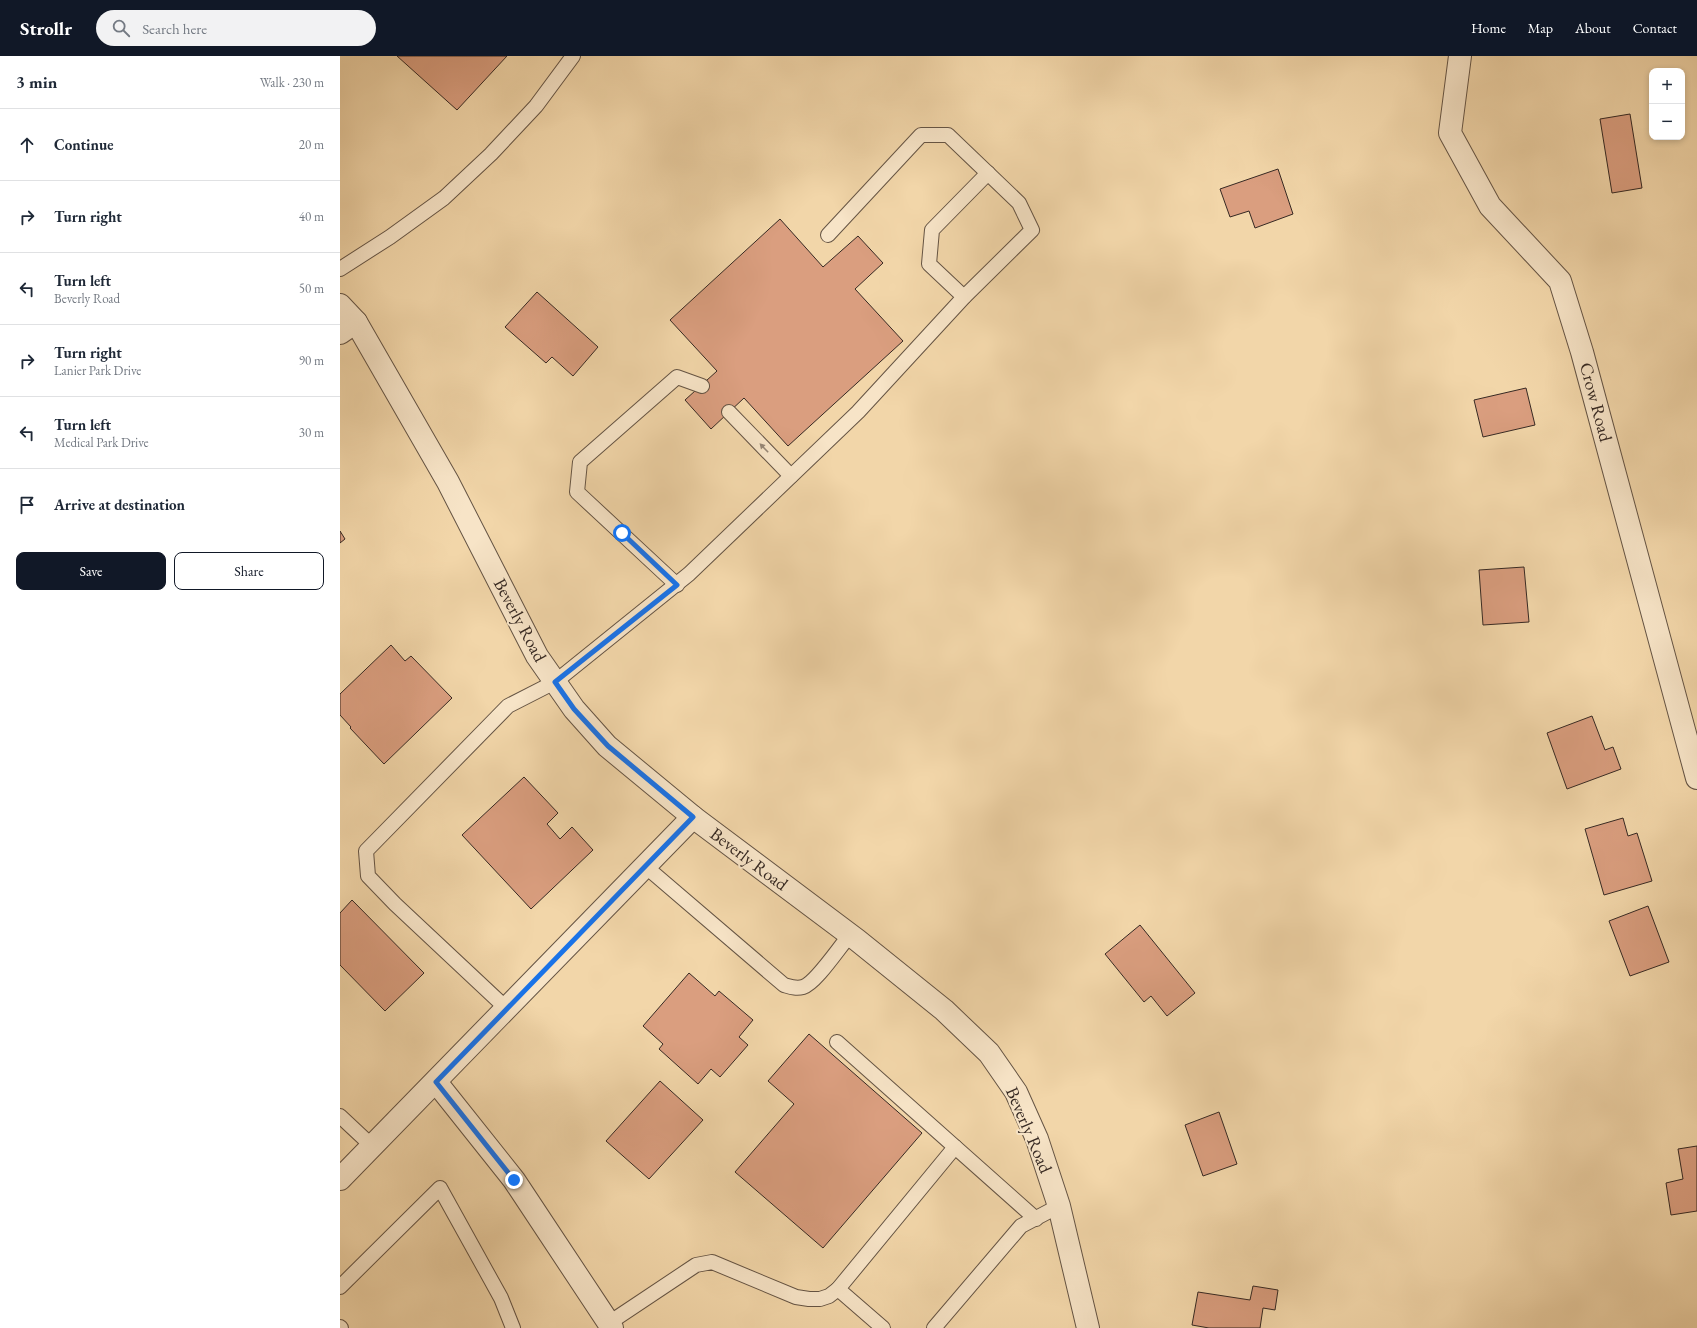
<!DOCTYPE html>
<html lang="en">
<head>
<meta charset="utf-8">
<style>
  body { margin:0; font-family:"EB Garamond",serif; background:#f2f2f3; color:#1f2937 }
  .controls { position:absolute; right:12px; top:12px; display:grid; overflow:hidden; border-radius:8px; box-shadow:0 2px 6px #0003 }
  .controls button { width:36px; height:36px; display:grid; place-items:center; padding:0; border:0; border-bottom:1px solid #e0e1e3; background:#fff; color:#1f2937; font:20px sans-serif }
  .stop { position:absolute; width:12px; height:12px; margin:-9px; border:3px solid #1a73e8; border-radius:50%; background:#fff }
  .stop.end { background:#1a73e8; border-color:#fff; box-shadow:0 1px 4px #0008 }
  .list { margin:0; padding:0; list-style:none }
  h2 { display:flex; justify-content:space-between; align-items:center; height:52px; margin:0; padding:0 16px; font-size:17px }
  h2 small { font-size:13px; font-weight:400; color:#747a83 }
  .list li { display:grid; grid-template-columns:26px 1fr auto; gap:12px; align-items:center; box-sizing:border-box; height:72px; padding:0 16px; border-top:1px solid #e0e1e3 }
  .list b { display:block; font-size:15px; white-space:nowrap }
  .list p { margin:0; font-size:13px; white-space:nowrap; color:#747a83 }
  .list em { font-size:13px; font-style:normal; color:#747a83 }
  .actions { display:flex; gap:8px; padding:12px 16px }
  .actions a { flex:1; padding:9px 0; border:1px solid #111827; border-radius:8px; text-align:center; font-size:14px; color:#111827 }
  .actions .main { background:#111827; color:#fff }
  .icon { flex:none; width:22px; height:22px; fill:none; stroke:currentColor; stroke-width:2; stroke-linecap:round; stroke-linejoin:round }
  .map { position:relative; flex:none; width:1357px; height:1272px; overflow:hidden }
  header { display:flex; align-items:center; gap:24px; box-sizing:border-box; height:56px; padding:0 20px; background:#111827; color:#fff }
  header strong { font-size:19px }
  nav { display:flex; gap:22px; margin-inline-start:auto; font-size:14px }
  .search { width:280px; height:36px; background:#f2f2f3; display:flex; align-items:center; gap:10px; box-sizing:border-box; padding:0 14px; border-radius:22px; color:#747a83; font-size:15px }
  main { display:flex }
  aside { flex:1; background:#fff }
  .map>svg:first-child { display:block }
</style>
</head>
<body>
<header>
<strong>Strollr</strong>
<div class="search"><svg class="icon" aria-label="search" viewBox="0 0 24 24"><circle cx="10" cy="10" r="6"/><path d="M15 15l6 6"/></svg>Search here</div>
<nav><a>Home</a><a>Map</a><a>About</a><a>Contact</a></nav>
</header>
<main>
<aside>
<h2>3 min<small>Walk · 230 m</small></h2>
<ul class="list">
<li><svg class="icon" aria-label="ahead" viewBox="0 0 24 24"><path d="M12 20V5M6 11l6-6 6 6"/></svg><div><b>Continue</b></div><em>20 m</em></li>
<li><svg class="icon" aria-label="right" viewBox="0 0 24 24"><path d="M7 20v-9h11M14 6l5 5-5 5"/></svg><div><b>Turn right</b></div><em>40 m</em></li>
<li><svg class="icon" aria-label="left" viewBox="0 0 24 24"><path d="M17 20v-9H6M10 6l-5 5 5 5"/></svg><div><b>Turn left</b><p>Beverly Road</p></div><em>50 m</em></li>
<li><svg class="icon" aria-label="right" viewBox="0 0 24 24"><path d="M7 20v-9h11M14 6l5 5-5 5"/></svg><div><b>Turn right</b><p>Lanier Park Drive</p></div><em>90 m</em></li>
<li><svg class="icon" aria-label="left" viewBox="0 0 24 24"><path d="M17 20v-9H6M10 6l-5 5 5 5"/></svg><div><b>Turn left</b><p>Medical Park Drive</p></div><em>30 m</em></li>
<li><svg class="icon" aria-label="arrive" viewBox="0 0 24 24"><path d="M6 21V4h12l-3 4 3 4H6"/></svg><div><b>Arrive at destination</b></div></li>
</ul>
<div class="actions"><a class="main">Save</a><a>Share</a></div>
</aside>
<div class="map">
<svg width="1357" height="1272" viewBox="0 0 1357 1272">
  <rect width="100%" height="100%" fill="#f2d6a9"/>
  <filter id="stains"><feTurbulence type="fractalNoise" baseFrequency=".005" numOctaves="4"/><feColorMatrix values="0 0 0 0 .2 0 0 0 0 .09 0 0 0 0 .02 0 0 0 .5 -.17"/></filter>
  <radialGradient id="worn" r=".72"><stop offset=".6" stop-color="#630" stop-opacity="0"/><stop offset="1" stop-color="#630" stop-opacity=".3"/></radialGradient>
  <g fill="#da9e7f" stroke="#362923">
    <polygon points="57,0 167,0 117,54"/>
    <polygon points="1290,58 1302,132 1272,137 1260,63"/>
    <polygon points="938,113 953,158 915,172 909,155 890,161 880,133"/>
    <polygon points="440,163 483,211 518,180 543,207 515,233 563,285 448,390 404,342 371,373 345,344 377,315 330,264"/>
    <polygon points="197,236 258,291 233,320 212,301 206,307 165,271"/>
    <polygon points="1186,332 1195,369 1143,381 1134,344"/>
    <polygon points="0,475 5,483 0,487"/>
    <polygon points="1184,511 1189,566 1143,569 1139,514"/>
    <polygon points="51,589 65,605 71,600 112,642 44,708 10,672 11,671 0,659 0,638"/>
    <polygon points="1252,660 1265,694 1273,691 1281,713 1227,733 1207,677"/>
    <polygon points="184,721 218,757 207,768 220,783 232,771 253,794 191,853 122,779"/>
    <polygon points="1283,762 1288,780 1297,777 1312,825 1264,839 1245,773"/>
    <polygon points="12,844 84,917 45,955 0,909 0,857"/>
    <polygon points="1308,850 1329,906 1290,920 1269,865"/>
    <polygon points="800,869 855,937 827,960 811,940 804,946 765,898"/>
    <polygon points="349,917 375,940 379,935 413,964 399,981 408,989 380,1021 371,1013 358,1028 319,993 323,988 303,970"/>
    <polygon points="469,978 582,1077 483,1192 395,1116 454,1048 428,1025"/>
    <polygon points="320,1025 363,1064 309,1123 266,1085"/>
    <polygon points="879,1056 897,1108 863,1120 845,1069"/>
    <polygon points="1357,1090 1357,1155 1331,1159 1326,1127 1343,1123 1338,1093"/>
    <polygon points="913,1230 938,1234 935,1254 923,1252 920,1272 869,1272 852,1269 858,1236 910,1244"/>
  </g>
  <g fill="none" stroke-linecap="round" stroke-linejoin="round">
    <g stroke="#655444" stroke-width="16">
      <g id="service">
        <polyline points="0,213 50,181 104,142 151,98 196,50 233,0"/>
        <polyline points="624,241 589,208 592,174 648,117"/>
        <polyline points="389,356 451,420"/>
        <polyline points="337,529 237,436 240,406 337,321 362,330"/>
        <path d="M305,810L444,929C451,931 456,933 463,931C476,927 500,890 510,879"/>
        <polyline points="167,953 55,848 28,820 26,795 168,650 215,626 349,518 518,356 624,241 692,174 679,147 608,79 581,79 488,179"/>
        <polyline points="497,986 696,1163"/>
        <polyline points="0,1060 32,1090"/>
        <polyline points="0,1231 100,1132 161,1242 173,1272"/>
        <polyline points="269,1267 356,1209 372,1206 456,1241 469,1243 480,1243 489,1240 498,1233"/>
        <polyline points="0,1271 1,1272"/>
        <polyline points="543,1272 498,1233 615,1091"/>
        <polyline points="594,1272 681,1170 719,1150"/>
      </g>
    </g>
    <g stroke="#655444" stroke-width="24">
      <g id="minor">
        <polyline points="1120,0 1110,77 1150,150 1220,225 1242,296 1357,722"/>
        <polyline points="0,277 16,266"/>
        <polyline points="96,1026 174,1124 272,1272"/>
        <polyline points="0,1123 353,761"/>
      </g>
    </g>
    <g stroke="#655444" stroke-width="24">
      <polyline id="tertiary" points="0,249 16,266 108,426 197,600 234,653 267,690 353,761 517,884 604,954 649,997 676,1036 697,1083 719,1150 748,1272"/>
    </g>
    <use href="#service" stroke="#f7e4c7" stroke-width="14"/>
    <use href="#minor" stroke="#f7e4c7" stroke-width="22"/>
    <use href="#tertiary" stroke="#f7e4c7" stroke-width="22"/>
  </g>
  <defs><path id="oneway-solid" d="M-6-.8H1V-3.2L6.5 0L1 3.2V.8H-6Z"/></defs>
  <use fill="#968675" href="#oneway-solid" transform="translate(424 392) rotate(-134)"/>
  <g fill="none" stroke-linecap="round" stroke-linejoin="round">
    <polyline stroke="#1a73e8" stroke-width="5" points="174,1124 96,1026 353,761 268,690 234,653 215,626 337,529 282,477"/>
  </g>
  <g text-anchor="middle" stroke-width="4" stroke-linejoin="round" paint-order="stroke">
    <g font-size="18" fill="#362923" stroke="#f7e4c7">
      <text transform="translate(1256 346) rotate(75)" y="6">Crow Road</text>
      <text transform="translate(180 564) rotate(62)" y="6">Beverly Road</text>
      <text transform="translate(409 803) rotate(37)" y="6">Beverly Road</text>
      <text transform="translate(689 1074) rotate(67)" y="6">Beverly Road</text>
    </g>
  </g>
  <rect width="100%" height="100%" filter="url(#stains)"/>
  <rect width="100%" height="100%" fill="url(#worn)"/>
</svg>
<div class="controls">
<button>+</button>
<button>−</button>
</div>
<div class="stop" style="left:282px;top:477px"></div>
<div class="stop end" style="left:174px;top:1124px"></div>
</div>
</main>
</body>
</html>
